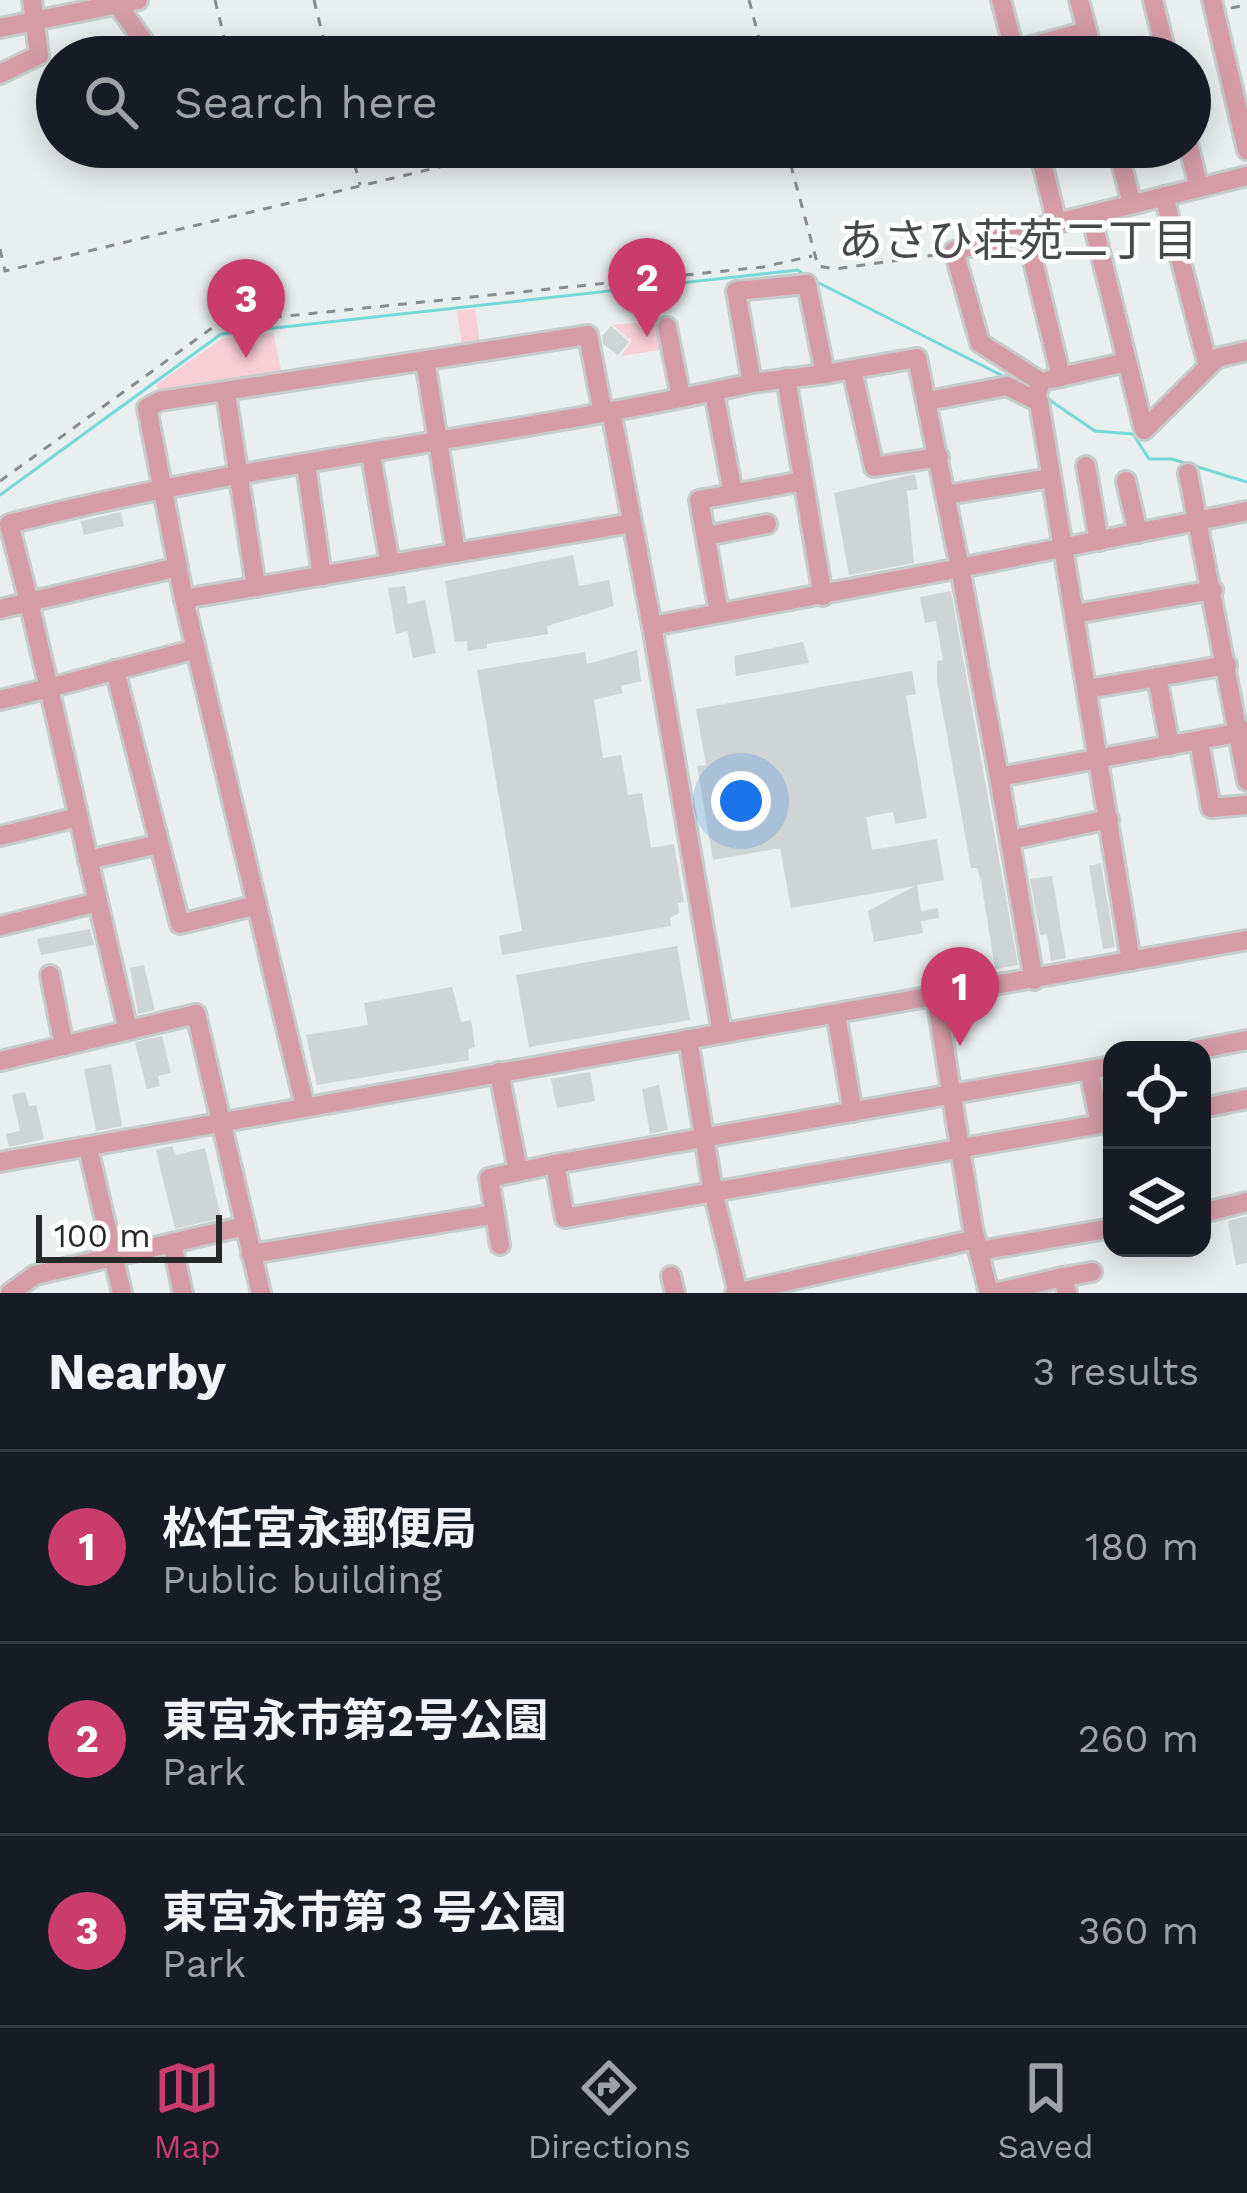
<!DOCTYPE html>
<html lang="en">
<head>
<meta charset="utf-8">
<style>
  body { margin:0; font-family:"Work Sans","Noto Sans JP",sans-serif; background:#20242c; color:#f1f3f6 }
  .controls { position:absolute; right:36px; bottom:36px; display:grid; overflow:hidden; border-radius:24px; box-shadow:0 6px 30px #0003 }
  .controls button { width:108px; height:108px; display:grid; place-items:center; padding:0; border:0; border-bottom:3px solid #363941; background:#171b24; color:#f1f3f6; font:60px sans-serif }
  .scale { position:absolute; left:36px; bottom:30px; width:186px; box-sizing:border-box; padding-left:12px; border:6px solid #272929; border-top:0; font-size:33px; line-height:42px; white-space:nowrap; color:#272929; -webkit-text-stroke:9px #fff; paint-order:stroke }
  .you { position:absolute; left:741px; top:801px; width:42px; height:42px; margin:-30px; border:9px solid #fff; border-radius:50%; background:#1a73e8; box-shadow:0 0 0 18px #1a73e833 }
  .badge { display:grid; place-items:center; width:78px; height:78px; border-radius:50%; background:#c93c6c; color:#fff; font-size:39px; font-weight:700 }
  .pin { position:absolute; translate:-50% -99px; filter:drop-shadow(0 3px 6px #0008) }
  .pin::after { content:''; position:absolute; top:63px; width:42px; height:36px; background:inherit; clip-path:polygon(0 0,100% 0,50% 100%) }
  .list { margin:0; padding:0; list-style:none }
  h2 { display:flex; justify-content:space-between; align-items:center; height:156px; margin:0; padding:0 48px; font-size:51px }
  h2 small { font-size:39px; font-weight:400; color:#9ea1a6 }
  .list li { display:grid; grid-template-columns:78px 1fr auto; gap:36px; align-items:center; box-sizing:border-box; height:192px; padding:0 48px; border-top:3px solid #363941 }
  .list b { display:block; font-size:45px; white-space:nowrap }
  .list p { margin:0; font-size:39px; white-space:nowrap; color:#9ea1a6 }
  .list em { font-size:39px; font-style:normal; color:#9ea1a6 }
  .icon { flex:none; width:66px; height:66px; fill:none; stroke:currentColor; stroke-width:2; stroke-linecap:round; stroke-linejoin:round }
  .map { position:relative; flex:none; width:1247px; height:1293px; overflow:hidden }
  .search { position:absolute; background:#171b24; box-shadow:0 6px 30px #0003; left:36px; right:36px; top:36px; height:132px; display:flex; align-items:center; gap:30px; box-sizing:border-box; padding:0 42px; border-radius:66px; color:#9ea1a6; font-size:45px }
  .sheet { height:732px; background:#171b24 }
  nav { display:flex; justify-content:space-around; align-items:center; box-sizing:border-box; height:168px; border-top:3px solid #363941; background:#171b24; font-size:33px; color:#9ea1a6 }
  nav a { display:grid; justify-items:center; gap:6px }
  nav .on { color:#c93c6c }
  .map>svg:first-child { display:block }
</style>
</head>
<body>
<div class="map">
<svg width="1247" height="1293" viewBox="0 0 1247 1293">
  <rect width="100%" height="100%" fill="#e9eeee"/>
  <g fill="#f8ced7">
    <polygon points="475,309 480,343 462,346 457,311"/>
    <polygon points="654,321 660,350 621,356 632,341 613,325"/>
    <polygon points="273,333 283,378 160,394 156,385 222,339"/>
  </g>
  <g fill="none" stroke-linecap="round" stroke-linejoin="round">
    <g stroke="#74d9d9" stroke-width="3">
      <polyline points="813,280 1007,378"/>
      <polyline points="1048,399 1095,431 1133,434 1149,459 1172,459 1247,482"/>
      <polyline points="0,495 221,334 798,270 804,275"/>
    </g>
  </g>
  <g fill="#cfd4d4">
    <polygon points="77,41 105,42 104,57 76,57"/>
    <polygon points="611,326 629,342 618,355 603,344 602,336"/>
    <polygon points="915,474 918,489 907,491 914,563 849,575 834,493"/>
    <polygon points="121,512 124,526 84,535 81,521"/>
    <polygon points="573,555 579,586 609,580 614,606 547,626 548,634 487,644 487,648 468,651 467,641 455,642 445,581"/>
    <polygon points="405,586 408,604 425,600 436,653 413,658 407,631 396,634 388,588"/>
    <polygon points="951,591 1018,965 995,969 981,881 977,868 971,868 937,680 937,661 943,660 936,621 925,623 920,597"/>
    <polygon points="803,642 809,663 736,676 734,656"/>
    <polygon points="637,650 641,681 621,686 623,693 594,700 603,758 621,755 628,795 642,793 651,848 674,844 684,902 678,903 679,913 670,918 671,926 502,955 499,936 522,931 477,670 585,652 587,664"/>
    <polygon points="912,671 916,694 906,696 927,818 895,824 893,812 866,817 872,850 937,839 944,880 917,885 921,911 938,908 939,918 921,921 923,933 874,942 868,911 915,886 791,908 780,848 713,860 697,766 706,765 696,709"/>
    <polygon points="1101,863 1115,947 1103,949 1089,866"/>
    <polygon points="1052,876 1066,958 1051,961 1047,934 1040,935 1030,879"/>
    <polygon points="90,929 94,945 41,955 37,939"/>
    <polygon points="677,946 690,1020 529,1047 516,975"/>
    <polygon points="129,962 130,968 144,965 155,1010 138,1014"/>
    <polygon points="452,987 461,1022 471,1020 475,1047 468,1049 469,1060 317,1085 306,1035 368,1025 364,1003"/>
    <polygon points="162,1036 171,1073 158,1076 160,1086 147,1089 135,1042"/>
    <polygon points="111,1064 122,1126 96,1131 84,1069"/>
    <polygon points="590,1072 595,1101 557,1108 551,1079"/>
    <polygon points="659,1085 668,1130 650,1134 642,1089"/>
    <polygon points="25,1092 29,1106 36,1105 44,1139 9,1147 6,1134 20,1131 12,1095"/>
    <polygon points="172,1146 176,1155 205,1148 221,1218 175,1229 156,1150"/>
    <polygon points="1247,1216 1247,1263 1236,1265 1228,1221"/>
  </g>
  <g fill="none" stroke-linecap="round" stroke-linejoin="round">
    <g stroke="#c6cbcb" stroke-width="24">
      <g id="minor">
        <polyline points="1001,0 1016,57"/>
        <polyline points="1079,0 1094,57"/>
        <polyline points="1153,0 1167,57"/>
        <polyline points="1212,0 1247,150"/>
        <polyline points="117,4 155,57"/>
        <polyline points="0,28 138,0"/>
        <polyline points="991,57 1087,31"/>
        <polyline points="0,74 39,55 32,0"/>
        <polyline points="1038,147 1057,223 1247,176"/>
        <polyline points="1117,147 1132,204"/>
        <polyline points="1189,147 1199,188"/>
        <polyline points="1164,196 1208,366"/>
        <polyline points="1091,215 1144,430 1217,358 1247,351"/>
        <polyline points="1026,232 1061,377"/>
        <polyline points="667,327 681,397"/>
        <polyline points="425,361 456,553"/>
        <polyline points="852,370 874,467 939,457"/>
        <polyline points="786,378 823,596"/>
        <polyline points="1051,379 1127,362"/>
        <polyline points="752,383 825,374"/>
        <polyline points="714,392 733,493"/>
        <polyline points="226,394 256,587"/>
        <polyline points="1035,400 1041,382 980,343 954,251 1057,223"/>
        <polyline points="928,401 1007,386 1039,402 1131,961"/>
        <polyline points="611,411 652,626 960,568 999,777 1247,731"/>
        <polyline points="371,456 390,564"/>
        <polyline points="306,465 322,576"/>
        <polyline points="1086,466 1099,541"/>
        <polyline points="1188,473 1247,781"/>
        <polyline points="1126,481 1138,533"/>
        <polyline points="946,495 1051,478"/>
        <polyline points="706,536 767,524"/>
        <polyline points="178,567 29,602 49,688 196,649"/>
        <polyline points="184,599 632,523"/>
        <path d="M0,609L29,602L9,524C253,461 506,438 752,383L736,291L807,284L825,374L917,358L960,568L1247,511"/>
        <polyline points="719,612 699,500 803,481"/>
        <polyline points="1075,614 1213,590"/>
        <polyline points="652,626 722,1033"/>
        <polyline points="115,670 180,924 257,905"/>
        <polyline points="1157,677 1170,746"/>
        <polyline points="1088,689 1227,665"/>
        <polyline points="0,700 49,688 98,902 0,926"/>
        <polyline points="1199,741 1211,808 1247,805"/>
        <polyline points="999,777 1034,980"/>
        <polyline points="0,836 78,817"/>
        <polyline points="1010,840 1109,819"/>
        <polyline points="88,860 159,844"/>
        <polyline points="98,902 128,1030"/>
        <polyline points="50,975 64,1046"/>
        <polyline points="936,997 973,1229 989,1293"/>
        <polyline points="836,1014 853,1112"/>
        <polyline points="688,1039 713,1191 738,1293"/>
        <polyline points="1195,1050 1247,1040"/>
        <polyline points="0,1061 196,1014 261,1293"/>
        <polyline points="1089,1070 1100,1124 565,1218 555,1164 1089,1070 1112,1066"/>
        <polyline points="499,1072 518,1171"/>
        <polyline points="305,1107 184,599 147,408 160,401 588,335 603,413"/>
        <polyline points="1202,1108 1247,1099"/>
        <polyline points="88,1148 122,1293"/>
        <polyline points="0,1162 1247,940"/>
        <polyline points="1202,1213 1247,1202"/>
        <polyline points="172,1243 183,1293"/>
        <polyline points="500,1245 489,1178 555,1164"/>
        <polyline points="979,1251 1112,1228"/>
        <polyline points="251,1254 495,1214"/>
        <polyline points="671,1276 675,1293"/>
        <polyline points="1063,1277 1092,1272"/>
        <polyline points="10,1293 35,1275 245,1226"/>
        <polyline points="735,1293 976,1239"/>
        <polyline points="994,1293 1063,1277 1067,1293"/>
      </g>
    </g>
    <g stroke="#888c8c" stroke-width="3" stroke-dasharray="9 9" stroke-linecap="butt">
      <polyline points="215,0 229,57"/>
      <polyline points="314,0 328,57"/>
      <polyline points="749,0 764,57"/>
      <polyline points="1231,8 1247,5"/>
      <polyline points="350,147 360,185"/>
      <polyline points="786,147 818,266 835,269 941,254"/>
      <polyline points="0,249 5,271 523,147"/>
      <polyline points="0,481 219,323 763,267 812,256"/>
    </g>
    <use href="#minor" stroke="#d59ca8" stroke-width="18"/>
  </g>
  <g text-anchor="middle" stroke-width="9" stroke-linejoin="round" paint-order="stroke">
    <g font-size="45" fill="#464a4a" stroke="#fff">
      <text x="1018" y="256">あさひ荘苑二丁目</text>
    </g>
  </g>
</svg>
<div class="controls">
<button><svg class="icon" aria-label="locate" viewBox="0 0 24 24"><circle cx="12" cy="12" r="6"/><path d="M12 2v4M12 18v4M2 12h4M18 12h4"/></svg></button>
<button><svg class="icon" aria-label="layers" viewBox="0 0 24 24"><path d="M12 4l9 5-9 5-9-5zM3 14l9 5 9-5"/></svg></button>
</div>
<div class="scale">100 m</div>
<div class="you"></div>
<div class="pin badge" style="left:960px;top:1046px">1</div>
<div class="pin badge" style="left:647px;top:337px">2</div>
<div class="pin badge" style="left:246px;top:358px">3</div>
<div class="search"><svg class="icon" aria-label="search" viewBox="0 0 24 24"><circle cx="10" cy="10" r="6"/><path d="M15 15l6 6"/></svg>Search here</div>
</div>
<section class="sheet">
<h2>Nearby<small>3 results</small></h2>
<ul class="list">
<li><span class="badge">1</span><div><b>松任宮永郵便局</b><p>Public building</p></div><em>180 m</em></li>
<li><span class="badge">2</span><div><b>東宮永市第2号公園</b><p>Park</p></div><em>260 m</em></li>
<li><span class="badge">3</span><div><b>東宮永市第３号公園</b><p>Park</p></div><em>360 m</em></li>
</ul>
</section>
<nav>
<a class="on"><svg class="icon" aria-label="map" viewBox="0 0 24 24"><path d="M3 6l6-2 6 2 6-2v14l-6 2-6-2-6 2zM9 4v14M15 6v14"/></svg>Map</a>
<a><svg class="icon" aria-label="directions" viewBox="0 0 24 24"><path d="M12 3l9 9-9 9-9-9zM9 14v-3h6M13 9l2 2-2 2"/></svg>Directions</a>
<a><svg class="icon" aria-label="saved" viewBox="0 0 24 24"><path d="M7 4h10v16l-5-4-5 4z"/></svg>Saved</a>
</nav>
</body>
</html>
